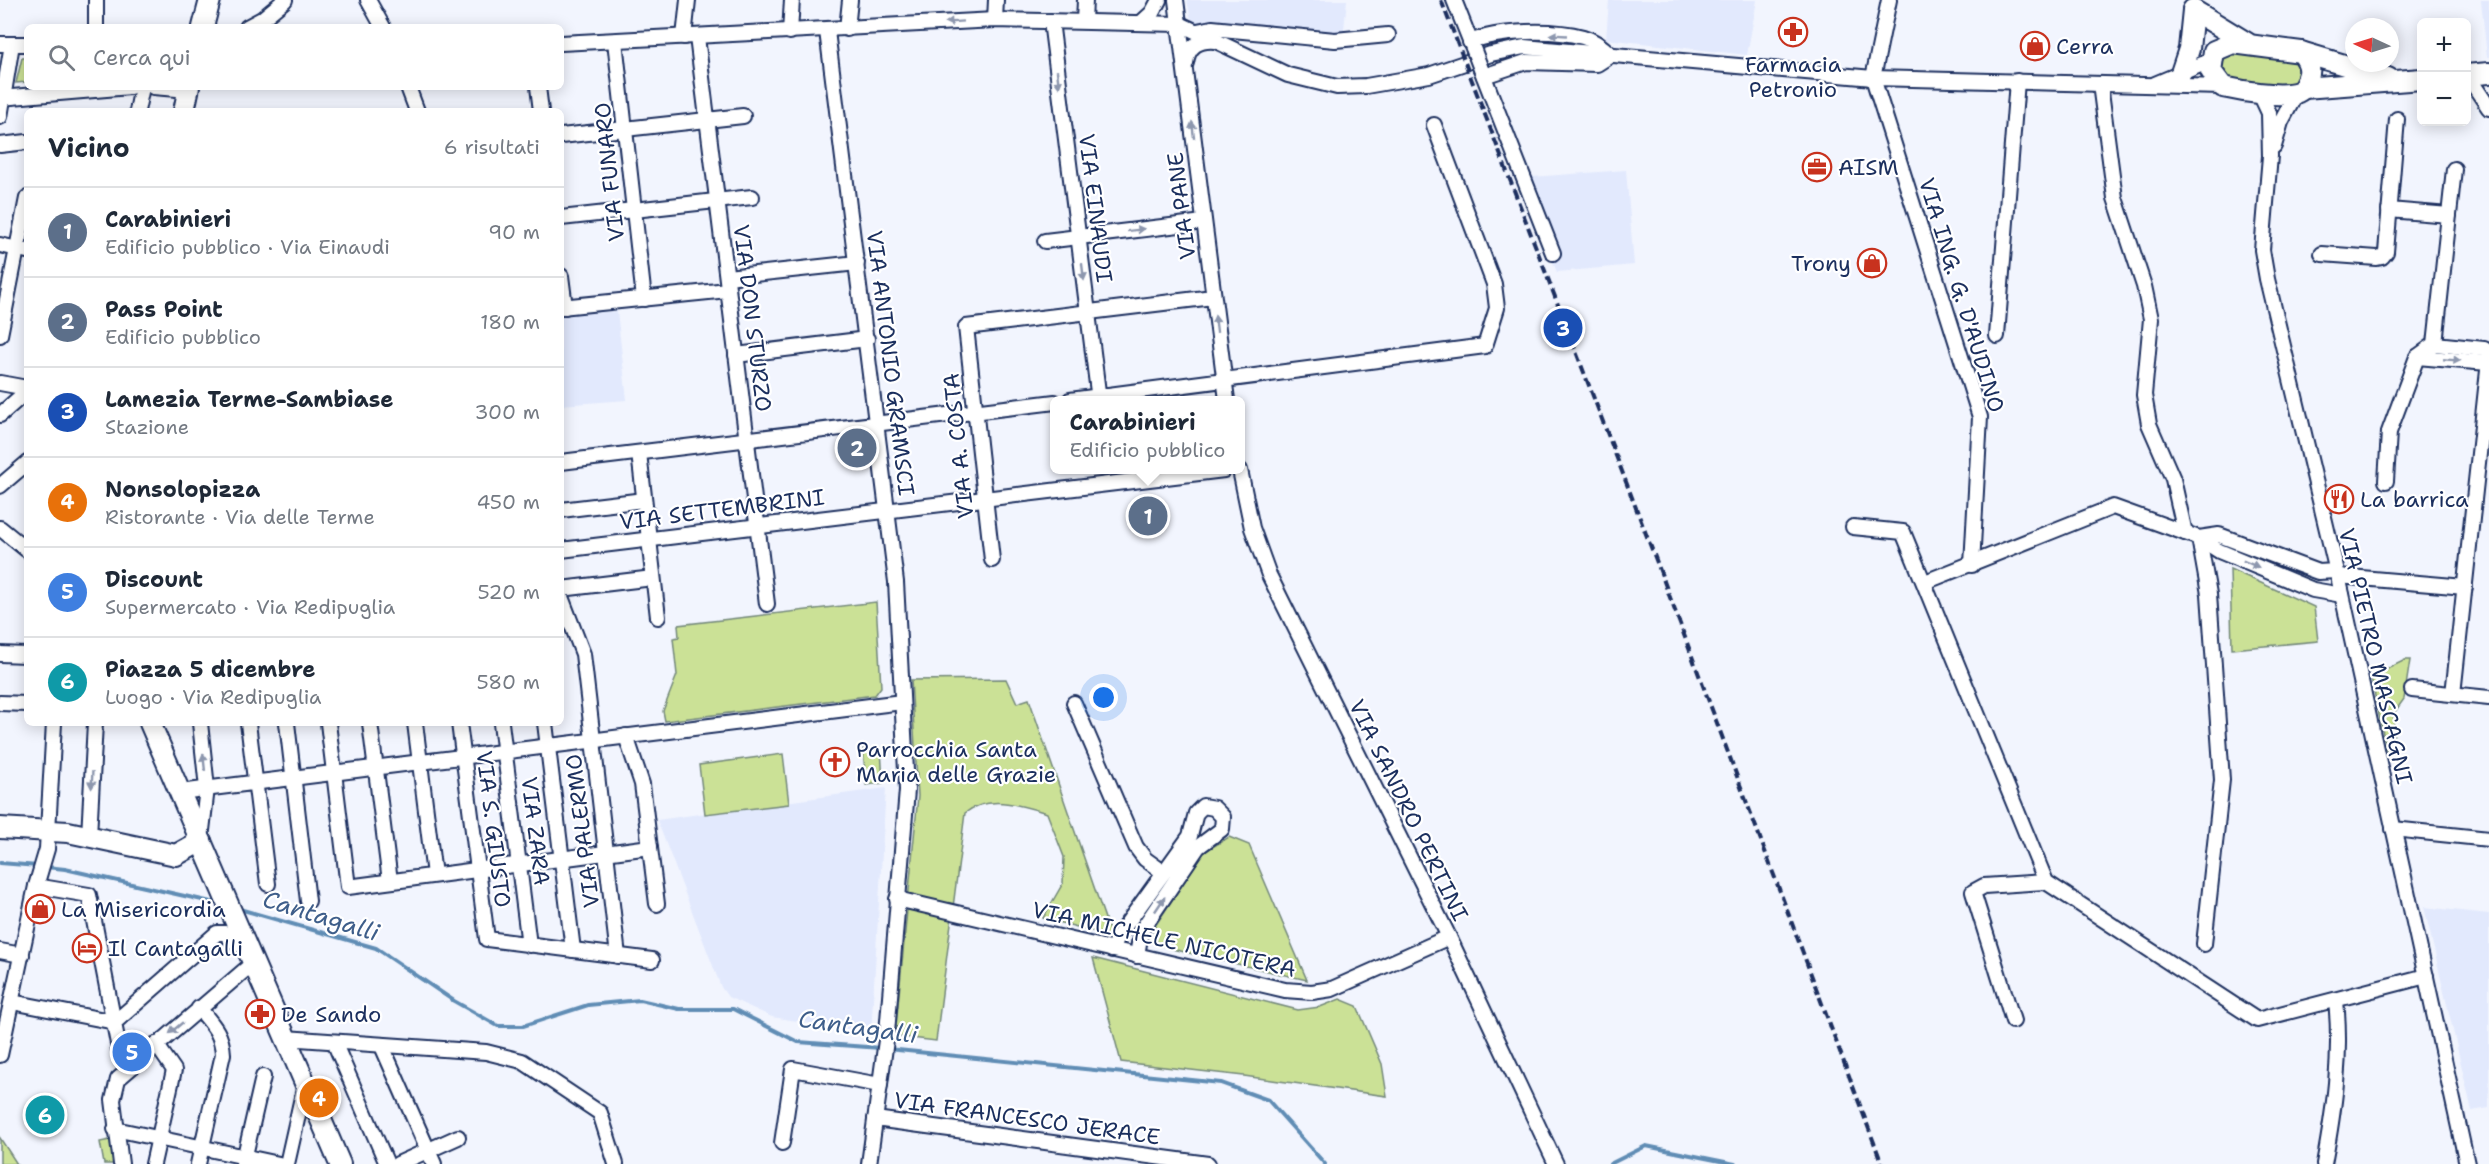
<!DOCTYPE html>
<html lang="it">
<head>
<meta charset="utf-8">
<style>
  body { margin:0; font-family:"Shantell Sans",sans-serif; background:#f2f2f3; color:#1f2937 }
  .controls { position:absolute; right:18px; top:18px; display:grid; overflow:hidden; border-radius:9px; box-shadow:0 3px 15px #0003 }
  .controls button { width:54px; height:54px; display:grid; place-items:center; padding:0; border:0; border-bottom:2px solid #e0e1e3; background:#fff; color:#1f2937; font:30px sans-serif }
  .compass { position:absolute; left:2345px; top:18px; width:54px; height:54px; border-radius:50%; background:#fff; box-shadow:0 3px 15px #0003; rotate:274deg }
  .you { position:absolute; left:1104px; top:698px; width:21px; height:21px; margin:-15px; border:4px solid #fff; border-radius:50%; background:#1a73e8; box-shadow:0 0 0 9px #1a73e833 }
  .badge { display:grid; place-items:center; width:39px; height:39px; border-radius:50%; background:#c8321e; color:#fff; font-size:20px; font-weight:700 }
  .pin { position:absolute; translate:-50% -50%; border:3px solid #fff; box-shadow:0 2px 6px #0006 }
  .popup { position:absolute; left:1050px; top:396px; width:195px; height:78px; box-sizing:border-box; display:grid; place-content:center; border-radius:9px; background:#fff; filter:drop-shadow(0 2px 4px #0005); font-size:20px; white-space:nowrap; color:#747a83 }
  .popup b { font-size:22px; color:#1f2937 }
  .popup::after { content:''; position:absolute; left:50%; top:100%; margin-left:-12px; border:12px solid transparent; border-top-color:#fff }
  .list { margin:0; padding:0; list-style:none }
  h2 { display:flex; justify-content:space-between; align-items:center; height:78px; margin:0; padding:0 24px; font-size:26px }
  h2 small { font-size:20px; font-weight:400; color:#747a83 }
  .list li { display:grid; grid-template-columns:39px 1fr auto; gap:18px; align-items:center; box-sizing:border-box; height:90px; padding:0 24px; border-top:2px solid #e0e1e3 }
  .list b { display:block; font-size:22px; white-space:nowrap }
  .list p { margin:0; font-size:20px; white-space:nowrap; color:#747a83 }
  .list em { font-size:20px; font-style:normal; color:#747a83 }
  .icon { flex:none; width:33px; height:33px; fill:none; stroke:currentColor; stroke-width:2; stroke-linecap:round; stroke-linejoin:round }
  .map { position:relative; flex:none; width:2489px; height:1164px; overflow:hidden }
  .search { position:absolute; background:#fff; box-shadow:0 3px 15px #0003; left:24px; top:24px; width:540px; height:66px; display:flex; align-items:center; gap:15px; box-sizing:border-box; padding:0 21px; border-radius:9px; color:#747a83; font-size:22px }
  .panel { position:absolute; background:#fff; box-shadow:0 3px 15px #0003; left:24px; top:108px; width:540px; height:618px; border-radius:9px }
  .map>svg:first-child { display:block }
</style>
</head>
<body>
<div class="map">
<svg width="2489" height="1164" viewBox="0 0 2489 1164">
  <rect width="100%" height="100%" fill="#f2f5fe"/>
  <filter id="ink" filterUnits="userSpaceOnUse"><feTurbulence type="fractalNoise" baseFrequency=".0167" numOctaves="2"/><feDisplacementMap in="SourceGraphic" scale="12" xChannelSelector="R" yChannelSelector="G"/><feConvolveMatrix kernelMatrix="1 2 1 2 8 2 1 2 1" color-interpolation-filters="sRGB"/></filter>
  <g filter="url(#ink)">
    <g fill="#e2e9fd">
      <polygon points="1187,0 1347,0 1342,49 1223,38 1192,24"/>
      <polygon points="1609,0 1757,0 1747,55 1606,39"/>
      <polygon points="2481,0 2489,0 2489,57 2487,57"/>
      <polygon points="1626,170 1634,265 1557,272 1518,178"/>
      <polygon points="617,311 627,400 561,405 561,315"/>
      <polygon points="886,788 871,1033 772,1017 728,997 721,987 657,820"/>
      <polygon points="2424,907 2489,914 2489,1108 2472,1111"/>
    </g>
    <g fill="#cbe196" stroke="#73887a" stroke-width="1.5">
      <polygon points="2229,50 2299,59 2304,75 2292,86 2238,81 2224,76 2218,59"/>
      <polygon points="22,58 27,58 27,82 16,83"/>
      <polygon points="2230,569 2314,607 2318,641 2232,649"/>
      <polygon points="876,602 881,687 875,695 665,721 663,711 677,675 673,638 679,637 678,625"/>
      <polygon points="2405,660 2410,660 2404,699 2394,713 2393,751 2387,753 2371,677"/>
      <path d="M1006,679L1017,703L1029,699L1111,936L1043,918L1063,883L1064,857L1047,813C1020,805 989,794 965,813L936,1041L895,1036L918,796L911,680Z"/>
      <polygon points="881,748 883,783 866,785 863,749"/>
      <polygon points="783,754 789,804 705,814 699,765"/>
      <polygon points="1229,837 1249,845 1307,980 1176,950 1156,943 1153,929 1204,852"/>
      <polygon points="1093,958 1298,1010 1320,1007 1340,999 1357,1006 1382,1064 1387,1096 1244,1076 1121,1062"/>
      <polygon points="0,1138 17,1164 0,1164"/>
      <polygon points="110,1140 113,1164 104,1164 100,1142"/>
    </g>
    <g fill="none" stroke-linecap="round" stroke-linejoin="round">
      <g stroke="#618db5" stroke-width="4">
        <polyline points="0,863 38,866"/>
        <polyline points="46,867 65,869 220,904"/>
        <polyline points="236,908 376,948 454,1001 498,1026 523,1026 588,1005 640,1000 679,1009 733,1009 798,1042 881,1048"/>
        <polyline points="888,1049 1221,1083 1268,1100 1325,1164"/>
        <polyline points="1610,1164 1646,1146 1735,1164"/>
      </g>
      <g stroke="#1b2f5e" stroke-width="18">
        <g id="street">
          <polyline points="96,0 96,27"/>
          <polyline points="368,0 383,27"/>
          <polyline points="1176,0 1227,400"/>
          <polyline points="1454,0 1473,48"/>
          <polyline points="1889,0 1873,78 1980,417 1972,565"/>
          <polyline points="995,20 996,0"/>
          <polyline points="1051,21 1099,400"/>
          <polyline points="1084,21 1085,0"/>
          <polyline points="1141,23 1152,13 1159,0"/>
          <polyline points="247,27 262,19 285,0"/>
          <polyline points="847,29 850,0"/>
          <polyline points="827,31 896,582 907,790 887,1033 869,1164"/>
          <polyline points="1197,31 1212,28 1335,40 1388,35"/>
          <polyline points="790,32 792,0"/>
          <polyline points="684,37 688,0"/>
          <polyline points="697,37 767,604"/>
          <polyline points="615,41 644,299"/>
          <path d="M1470,42C1499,30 1553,29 1583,37C1594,40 1603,47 1611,55L1597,64L1526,62L1484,76"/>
          <polyline points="561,43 995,20 1180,24 1288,75 1337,87 1366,86 1429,75 1491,54 1524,47 1873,78 2223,87"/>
          <polyline points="0,44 27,44"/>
          <path d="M1186,63C1188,46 1199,39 1216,41"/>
          <polyline points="1481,69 1553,253"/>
          <polyline points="2467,75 2489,108"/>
          <polyline points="2100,84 2115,198 2144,286 2151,319 2144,395 2149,424 2173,479 2185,533"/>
          <polyline points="2155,84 2212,60"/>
          <polyline points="153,87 189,90"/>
          <polyline points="408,87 417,111"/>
          <polyline points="538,87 541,111"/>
          <polyline points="2253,92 2262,98 2269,113 2270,156 2262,250 2267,279 2338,576 2467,1164"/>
          <polyline points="0,98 130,87"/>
          <polyline points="137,111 142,87"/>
          <polyline points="0,117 12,44"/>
          <polyline points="561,136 743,116"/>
          <polyline points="0,145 27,142"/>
          <polyline points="2274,146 2281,122 2297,92"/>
          <polyline points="2389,210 2449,215"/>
          <polyline points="561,218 752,197"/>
          <polyline points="1045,241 1204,222"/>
          <polyline points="0,245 27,251"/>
          <polyline points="2322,254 2377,258 2382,257 2386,252 2397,119"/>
          <polyline points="561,276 565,307"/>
          <polyline points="727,277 857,263"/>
          <polyline points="561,307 728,290"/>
          <polyline points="0,335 27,198"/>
          <polyline points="1997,336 2017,81"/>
          <polyline points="2435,344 2484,349 2489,352"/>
          <polyline points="736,355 867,339"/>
          <polyline points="2417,357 2488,363"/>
          <polyline points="0,383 27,388"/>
          <polyline points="1070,400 1485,346 1497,308 1494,284 1434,125"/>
          <polyline points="0,415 27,391"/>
          <polyline points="639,453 658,617"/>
          <polyline points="561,462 1055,402"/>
          <polyline points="1240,470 1252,528 1269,575 1449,937 1556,1164"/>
          <polyline points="2386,481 2389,432 2417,357 2435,344 2454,169"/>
          <polyline points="0,486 27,463"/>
          <polyline points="561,510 644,500"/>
          <polyline points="1853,527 1903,532 2046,882 2257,1020 2426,976"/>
          <polyline points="0,528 27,550"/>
          <polyline points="2199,538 2209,594 2222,780 2204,944"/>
          <polyline points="2199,538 2219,535 2318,572 2336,571"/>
          <polyline points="561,550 1224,470"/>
          <polyline points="992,560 966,327 1213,297"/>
          <polyline points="2338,576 2465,587"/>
          <polyline points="1925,582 2113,507 2199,538 2219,551 2313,590 2342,595"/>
          <polyline points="561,589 653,578"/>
          <polyline points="561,597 583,654 618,956"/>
          <polyline points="0,654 27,655"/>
          <polyline points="2412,690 2489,698"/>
          <polyline points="2453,694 2489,361"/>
          <polyline points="0,703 27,704"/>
          <polyline points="1074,703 1136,847 1145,859 1163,872"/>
          <polyline points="200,723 207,788 201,839"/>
          <polyline points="248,723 268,884"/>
          <polyline points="287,723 308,901"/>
          <polyline points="328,723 348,887 650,847"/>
          <polyline points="370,723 390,881"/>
          <polyline points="415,723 434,875"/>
          <polyline points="459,723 487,939 652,960"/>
          <polyline points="501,723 529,945"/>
          <polyline points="545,723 573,950"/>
          <polyline points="626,736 642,784 657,904"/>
          <polyline points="180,792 902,702"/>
          <polyline points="2393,829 2489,839"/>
          <polyline points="89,836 95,723"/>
          <polyline points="36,886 89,895 120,1054 129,1068"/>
          <polyline points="897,899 1285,990 1312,992 1332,989 1449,937"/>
          <polyline points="1112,950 1118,936 1190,836 1196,813 1203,806 1214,808 1223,817 1222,829 1198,847 1141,931 1137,956"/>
          <polyline points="0,951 22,955"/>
          <polyline points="12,1002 115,1022 217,933 225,933 237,944 245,943"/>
          <polyline points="2013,1021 1973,892 1984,886 2046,882"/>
          <polyline points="285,1038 486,1052 522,1061 600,1113 616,1164"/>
          <polyline points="334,1042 387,1164"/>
          <polyline points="382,1046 434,1164"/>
          <polyline points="0,1055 36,886 47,849 54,723"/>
          <polyline points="875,1119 1208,1164"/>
          <polyline points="115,1129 279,1164"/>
          <polyline points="782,1143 793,1069 880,1085"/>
          <polyline points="121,1164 113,1100 118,1079 253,963"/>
          <polyline points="153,1164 174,1070 156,1044"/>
          <path d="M198,1164L223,1054C222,1033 212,1024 199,1008"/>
          <polyline points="243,1164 263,1077"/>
          <polyline points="287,1164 305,1084"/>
          <polyline points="398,1164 458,1137"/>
          <path d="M2324,1164C2334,1110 2342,1056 2336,1001"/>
        </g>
      </g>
      <g stroke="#1b2f5e" stroke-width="24">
        <g id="secondary">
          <polyline points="2193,10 2247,43"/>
          <polyline points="203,27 210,0"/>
          <path d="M2233,43L2301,52C2307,59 2312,67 2308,77C2306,83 2305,89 2298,92C2281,98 2241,91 2223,87L2211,71L2214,51Z"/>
          <polyline points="2301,52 2388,78"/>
          <polyline points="2181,73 2189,49 2193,10"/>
          <polyline points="2466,75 2489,73"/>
          <polyline points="2304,88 2422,79"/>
          <polyline points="184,111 189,87"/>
          <polyline points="150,723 340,1164"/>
          <polyline points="0,828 68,832 176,855 201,841"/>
        </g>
      </g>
      <use href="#street" stroke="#fff" stroke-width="14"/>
      <use href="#secondary" stroke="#fff" stroke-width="20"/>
      <polyline stroke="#1b2f5e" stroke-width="4" stroke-dasharray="9 4.5" stroke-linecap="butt" points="1441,0 1656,560 1882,1164"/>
      <g stroke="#1b2f5e" stroke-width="18" stroke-linecap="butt">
        <polyline id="street-bridge" points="1473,48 1481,69"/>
      </g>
      <use href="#street-bridge" stroke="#fff" stroke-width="14"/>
    </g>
    <defs><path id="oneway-solid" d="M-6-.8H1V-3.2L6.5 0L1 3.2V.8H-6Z" transform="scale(1.5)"/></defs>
    <g fill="#8d97ae">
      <use href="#oneway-solid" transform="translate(954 22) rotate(176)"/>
      <use href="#oneway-solid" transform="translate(1558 35) rotate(-177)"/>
      <use href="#oneway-solid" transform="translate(1058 79) rotate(83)"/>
      <use href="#oneway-solid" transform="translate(1193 130) rotate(-97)"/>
      <use href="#oneway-solid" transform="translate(1136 230) rotate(-7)"/>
      <use href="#oneway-solid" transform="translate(1083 272) rotate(83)"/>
      <use href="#oneway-solid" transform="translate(1216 324) rotate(-97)"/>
      <use href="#oneway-solid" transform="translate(2452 360) rotate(5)"/>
      <use href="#oneway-solid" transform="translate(2251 564) rotate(23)"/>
      <use href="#oneway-solid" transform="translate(204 762) rotate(-96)"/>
      <use href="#oneway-solid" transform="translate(92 780) rotate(93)"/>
      <use href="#oneway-solid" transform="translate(1160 904) rotate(-56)"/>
      <use href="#oneway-solid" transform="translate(176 1028) rotate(140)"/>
    </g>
  </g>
  <defs>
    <g id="pharmacy-ring" transform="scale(1.5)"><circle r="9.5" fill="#fff" stroke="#c8321e" stroke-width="1.5"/><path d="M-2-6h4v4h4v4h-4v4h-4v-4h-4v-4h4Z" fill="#c8321e"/></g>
    <g id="shop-ring" transform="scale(1.5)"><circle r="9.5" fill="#fff" stroke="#c8321e" stroke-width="1.5"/><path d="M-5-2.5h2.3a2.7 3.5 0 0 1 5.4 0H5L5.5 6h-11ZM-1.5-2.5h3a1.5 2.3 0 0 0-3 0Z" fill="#c8321e"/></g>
    <g id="office-ring" transform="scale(1.5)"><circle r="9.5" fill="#fff" stroke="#c8321e" stroke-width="1.5"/><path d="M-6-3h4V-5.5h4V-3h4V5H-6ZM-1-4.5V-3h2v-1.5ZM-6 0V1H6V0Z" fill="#c8321e"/></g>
    <g id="restaurant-ring" transform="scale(1.5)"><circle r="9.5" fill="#fff" stroke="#c8321e" stroke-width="1.5"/><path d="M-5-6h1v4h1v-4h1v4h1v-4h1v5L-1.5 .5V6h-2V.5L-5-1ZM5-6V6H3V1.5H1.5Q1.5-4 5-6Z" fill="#c8321e"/></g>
    <g id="church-ring" transform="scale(1.5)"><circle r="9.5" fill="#fff" stroke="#c8321e" stroke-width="1.5"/><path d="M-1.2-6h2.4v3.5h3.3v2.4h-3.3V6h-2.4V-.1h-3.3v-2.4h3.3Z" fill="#c8321e"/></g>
    <g id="hotel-ring" transform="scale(1.5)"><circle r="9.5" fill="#fff" stroke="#c8321e" stroke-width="1.5"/><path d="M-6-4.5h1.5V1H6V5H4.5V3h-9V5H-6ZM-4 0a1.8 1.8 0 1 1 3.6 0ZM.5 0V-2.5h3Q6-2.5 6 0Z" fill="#c8321e"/></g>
  </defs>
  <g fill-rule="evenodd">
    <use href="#pharmacy-ring" x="1793" y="32"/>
    <use href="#shop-ring" x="2035" y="46"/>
    <use href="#office-ring" x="1817" y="167"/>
    <use href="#shop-ring" x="1872" y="263"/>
    <use href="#restaurant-ring" x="2339" y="499"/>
    <use href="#church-ring" x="835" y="762"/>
    <use href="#shop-ring" x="40" y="909"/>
    <use href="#hotel-ring" x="87" y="948"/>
    <use href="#pharmacy-ring" x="260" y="1014"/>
  </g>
  <g text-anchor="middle" stroke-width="4.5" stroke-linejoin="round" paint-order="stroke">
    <g font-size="22" fill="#1b2f5e" stroke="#fff" text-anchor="start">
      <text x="2056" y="54">Cerra</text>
      <text x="1793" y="72" text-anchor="middle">Farmacia<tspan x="1793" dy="25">Petronio</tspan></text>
      <text x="1838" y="175">AISM</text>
      <text x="1851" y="271" text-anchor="end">Trony</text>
      <text x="2360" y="507">La barrica</text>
      <text x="856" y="757">Parrocchia Santa<tspan x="856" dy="25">Maria delle Grazie</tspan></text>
      <text x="61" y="917">La Misericordia</text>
      <text x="108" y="956">Il Cantagalli</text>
      <text x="281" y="1022">De Sando</text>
    </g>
    <g font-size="22" fill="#1b2f5e" stroke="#fff">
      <text transform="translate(609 172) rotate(-96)" y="8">VIA FUNARO</text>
      <text transform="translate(1181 206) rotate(-97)" y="8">VIA PANE</text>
      <text transform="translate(1096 208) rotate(83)" y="8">VIA EINAUDI</text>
      <text transform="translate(1962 295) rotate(73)" y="8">VIA ING. G. D'AUDINO</text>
      <text transform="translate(753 318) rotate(83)" y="8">VIA DON STURZO</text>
      <text transform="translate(891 363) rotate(83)" y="8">VIA ANTONIO GRAMSCI</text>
      <text transform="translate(958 446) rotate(-96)" y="8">VIA A. COSTA</text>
      <text transform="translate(722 509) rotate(-7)" y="8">VIA SETTEMBRINI</text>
      <text transform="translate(2376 656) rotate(77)" y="8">VIA PIETRO MASCAGNI</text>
      <text transform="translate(1409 810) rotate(64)" y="8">VIA SANDRO PERTINI</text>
      <text transform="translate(494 829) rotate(83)" y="8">VIA S. GIUSTO</text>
      <text transform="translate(536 831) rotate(83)" y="8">VIA ZARA</text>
      <text transform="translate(582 831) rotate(-97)" y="8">VIA PALERMO</text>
      <text transform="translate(1164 939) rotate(13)" y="8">VIA MICHELE NICOTERA</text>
      <text transform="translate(1027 1118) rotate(8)" y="8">VIA FRANCESCO JERACE</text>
    </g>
    <g font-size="24" font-style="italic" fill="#3e5e8a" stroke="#fff">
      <text transform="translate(321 916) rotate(17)" y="8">Cantagalli</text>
      <text transform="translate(858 1027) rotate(8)" y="8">Cantagalli</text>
    </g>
  </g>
</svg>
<div class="controls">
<button>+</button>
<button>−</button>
</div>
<svg class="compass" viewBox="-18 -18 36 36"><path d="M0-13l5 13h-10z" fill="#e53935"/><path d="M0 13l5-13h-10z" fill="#747a83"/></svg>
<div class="you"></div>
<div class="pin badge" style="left:1148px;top:516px;background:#5c6f8a">1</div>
<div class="popup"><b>Carabinieri</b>Edificio pubblico</div>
<div class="pin badge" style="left:857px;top:448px;background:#5c6f8a">2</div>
<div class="pin badge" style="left:1563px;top:328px;background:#1a4fb4">3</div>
<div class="pin badge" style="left:319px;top:1098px;background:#e8710a">4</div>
<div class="pin badge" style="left:132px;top:1052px;background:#3f7fe0">5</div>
<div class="pin badge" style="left:45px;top:1115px;background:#0f9aa8">6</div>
<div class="search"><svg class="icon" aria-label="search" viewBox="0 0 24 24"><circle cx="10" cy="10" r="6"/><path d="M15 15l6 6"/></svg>Cerca qui</div>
<section class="panel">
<h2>Vicino<small>6 risultati</small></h2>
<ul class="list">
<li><span class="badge" style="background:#5c6f8a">1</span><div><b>Carabinieri</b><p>Edificio pubblico · Via Einaudi</p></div><em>90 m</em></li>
<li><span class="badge" style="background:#5c6f8a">2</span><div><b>Pass Point</b><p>Edificio pubblico</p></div><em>180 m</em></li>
<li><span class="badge" style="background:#1a4fb4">3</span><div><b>Lamezia Terme-Sambiase</b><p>Stazione</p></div><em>300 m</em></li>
<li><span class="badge" style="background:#e8710a">4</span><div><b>Nonsolopizza</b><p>Ristorante · Via delle Terme</p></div><em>450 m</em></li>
<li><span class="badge" style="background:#3f7fe0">5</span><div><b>Discount</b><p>Supermercato · Via Redipuglia</p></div><em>520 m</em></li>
<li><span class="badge" style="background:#0f9aa8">6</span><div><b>Piazza 5 dicembre</b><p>Luogo · Via Redipuglia</p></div><em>580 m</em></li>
</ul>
</section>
</div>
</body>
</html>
